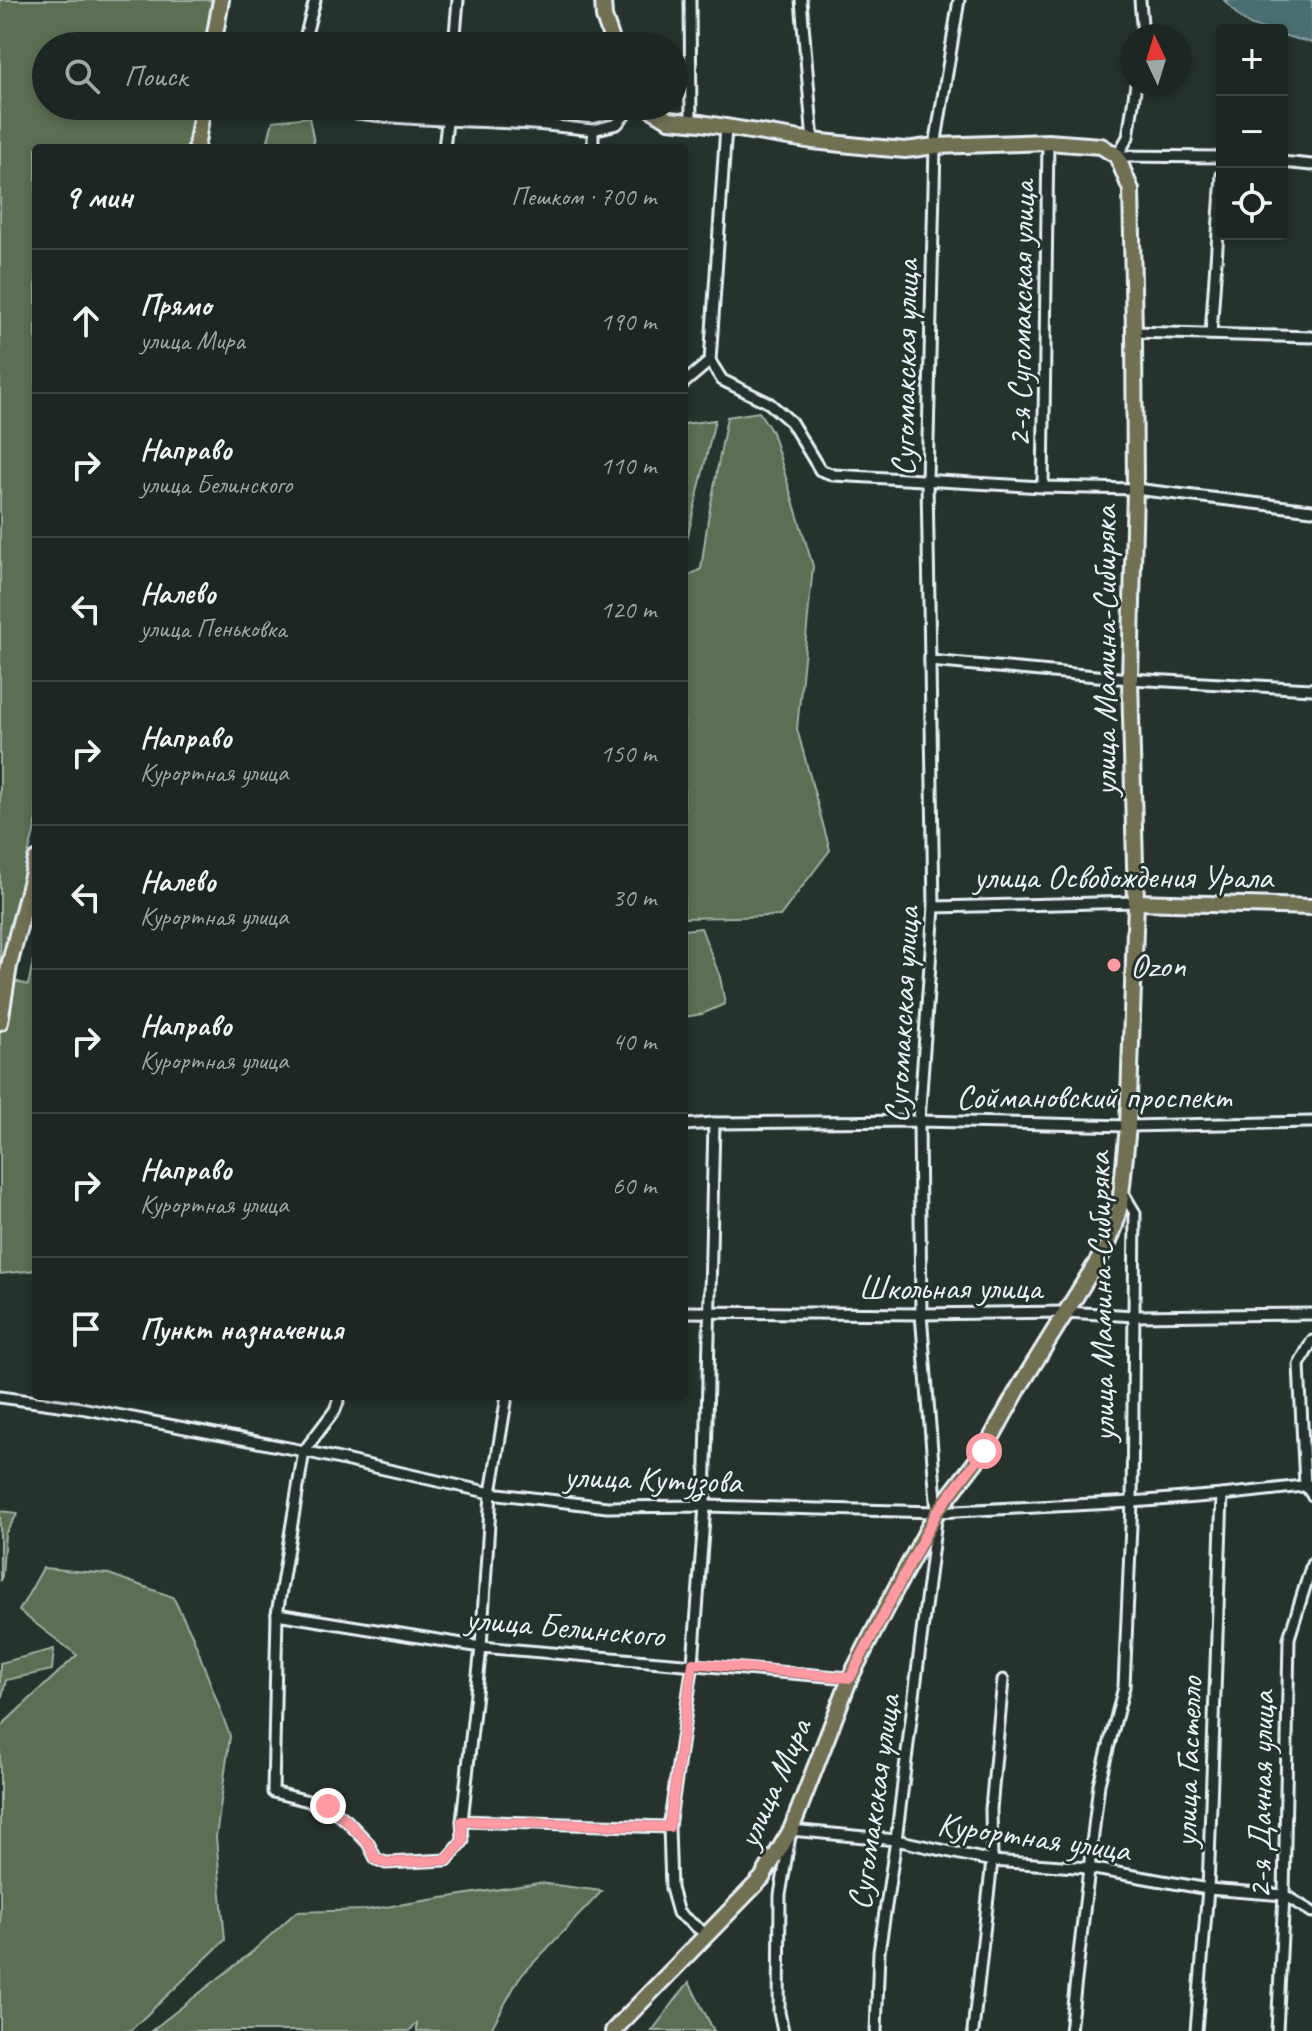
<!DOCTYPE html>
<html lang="ru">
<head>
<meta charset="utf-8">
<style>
  body { margin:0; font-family:Caveat,sans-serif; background:#252e2a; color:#f1f3f6 }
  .controls { position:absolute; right:24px; top:24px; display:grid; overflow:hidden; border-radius:8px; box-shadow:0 4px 12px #0003 }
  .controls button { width:72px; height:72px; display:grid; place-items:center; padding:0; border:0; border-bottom:2px solid #3a4340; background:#1c2622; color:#f1f3f6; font:40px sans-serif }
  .compass { position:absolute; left:1120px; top:24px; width:72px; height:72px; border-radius:50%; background:#1c2622; box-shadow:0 4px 12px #0003; rotate:356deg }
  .stop { position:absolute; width:24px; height:24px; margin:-18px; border:6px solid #ff9aa2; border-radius:50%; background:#fff }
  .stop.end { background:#ff9aa2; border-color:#fff; box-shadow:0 2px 8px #0008 }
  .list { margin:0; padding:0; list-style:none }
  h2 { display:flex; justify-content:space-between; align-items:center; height:104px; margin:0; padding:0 32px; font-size:34px }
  h2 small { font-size:26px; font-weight:400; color:#a0a5a5 }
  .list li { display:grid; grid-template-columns:52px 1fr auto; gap:24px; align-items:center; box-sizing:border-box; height:144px; padding:0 32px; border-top:2px solid #3a4340 }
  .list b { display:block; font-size:30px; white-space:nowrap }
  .list p { margin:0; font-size:26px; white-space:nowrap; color:#a0a5a5 }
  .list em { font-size:26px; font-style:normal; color:#a0a5a5 }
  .icon { flex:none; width:44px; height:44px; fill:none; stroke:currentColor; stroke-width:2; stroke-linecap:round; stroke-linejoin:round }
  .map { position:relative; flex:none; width:1312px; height:2031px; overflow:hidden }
  .search { position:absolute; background:#1c2622; box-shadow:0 4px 12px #0003; left:32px; top:32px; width:656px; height:88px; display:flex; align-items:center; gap:20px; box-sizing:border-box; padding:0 28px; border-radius:44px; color:#a0a5a5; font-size:30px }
  .panel { position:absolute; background:#1c2622; box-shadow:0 4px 12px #0003; left:32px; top:144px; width:656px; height:1256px; border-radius:8px }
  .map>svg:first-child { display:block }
</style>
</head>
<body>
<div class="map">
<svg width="1312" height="2031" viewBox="0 0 1312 2031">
  <rect width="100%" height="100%" fill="#26332d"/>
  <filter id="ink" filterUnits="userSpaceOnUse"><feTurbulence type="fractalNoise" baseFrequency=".0125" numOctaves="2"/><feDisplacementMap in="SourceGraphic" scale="16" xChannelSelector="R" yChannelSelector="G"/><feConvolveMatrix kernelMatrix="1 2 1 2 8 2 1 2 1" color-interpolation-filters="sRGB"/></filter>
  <g filter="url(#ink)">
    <g fill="#5b6e52" stroke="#a2b0a5" stroke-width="2">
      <polygon points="0,0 212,0 204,46 46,46 46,106 195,106 189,148 36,148 36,826 27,858 1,977 28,985 36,948 36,1270 0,1274"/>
      <polygon points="309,117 315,148 266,148 273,121"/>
      <polygon points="759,412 772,432 813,566 797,729 830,850 780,916 684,918 684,578 701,569 708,519 727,417"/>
      <polygon points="715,420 684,552 684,424"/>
      <polygon points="701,928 720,977 725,1004 702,1014 684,1017 684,930"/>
      <polygon points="0,1511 18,1513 5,1534 2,1576 0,1581"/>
      <polygon points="43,1568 109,1574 173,1597 193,1637 230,1736 216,1837 225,1940 130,2031 0,2031 0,1727 77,1655 19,1611"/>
      <polygon points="54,1649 52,1670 6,1680 0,1704 0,1663"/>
      <polygon points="539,1883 602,1891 519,1978 490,2031 417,2031 417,2023 409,2031 151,2031 252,1952 296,1912 366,1910"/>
      <polygon points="689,1982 714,2031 652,2031"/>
    </g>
    <path fill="#4b6e71" stroke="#8aa2a7" stroke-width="2" d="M1224,0H1312V43L1282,35V30C1248,30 1245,24 1224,0Z"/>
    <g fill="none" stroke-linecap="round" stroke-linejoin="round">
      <g stroke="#e8f1f8" stroke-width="15">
        <g id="minor">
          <polyline points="690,0 691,122"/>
          <polyline points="801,0 813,141"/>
          <polyline points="1140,0 1143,36"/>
          <polyline points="294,46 305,38 315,0"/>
          <polyline points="454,46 458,0"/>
          <path d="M318,106C388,122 460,119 532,124C552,125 573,128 593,130"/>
          <polyline points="444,148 449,106"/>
          <polyline points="593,148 593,130 617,124 632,106"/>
          <polyline points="1117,156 1222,157"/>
          <polyline points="1117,156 1128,137 1136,84"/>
          <polyline points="1282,162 1312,165"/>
          <polyline points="1134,332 1312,337"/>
          <polyline points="1211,334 1222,175"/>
          <polyline points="710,361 726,127"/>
          <polyline points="684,383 710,361 722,380 769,403 791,422 820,470 834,475 1043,487 1135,489 1312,510"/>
          <polyline points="1043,487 1048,142"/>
          <polyline points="930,661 1130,679 1312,689"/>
          <polyline points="934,907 1136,902"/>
          <polyline points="684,1125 714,1123 919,1121 1128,1126 1312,1122"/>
          <polyline points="684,1312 921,1314 1065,1312 1135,1316 1312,1314"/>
          <polyline points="1312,1341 1299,1365 1305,1485 1312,1495"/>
          <polyline points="340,1396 335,1410 304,1451 277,1614 273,1792 328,1806 347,1821 368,1843 376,1859 386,1863 447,1860 463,1841 462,1821 669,1827"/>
          <polyline points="0,1397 81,1408 304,1451 491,1493 607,1507 705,1506 937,1512 1132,1502 1222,1495 1312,1485"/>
          <polyline points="277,1614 481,1647 850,1678"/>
          <polyline points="462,1821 481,1647 491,1493 507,1396"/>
          <polyline points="707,1935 678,1913 671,1888 669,1827 693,1663 705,1506 714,1123"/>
          <polyline points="783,2031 779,2012 780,1895 791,1830 896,1840 992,1861 1089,1868 1208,1889 1284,1895 1312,1912"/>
          <polyline points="876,2031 879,1952 896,1840 937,1512 921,1314 919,1121 934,907 927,481 935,146 959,0"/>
          <polyline points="973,2031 992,1861 991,1809 1003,1680"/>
          <polyline points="1070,2031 1099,1784 1124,1687 1132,1502 1135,1213 1122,1191"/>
          <polyline points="1196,2031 1208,1889 1222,1495"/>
          <polyline points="1277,2031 1284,1895 1289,1638 1312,1564"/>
        </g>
      </g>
      <g stroke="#e8f1f8" stroke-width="20">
        <g id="primary">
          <polyline points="603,0 604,17 614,46"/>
          <polyline points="213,46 221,0"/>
          <polyline points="196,148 203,106"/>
          <polyline points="1136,902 1312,907"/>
          <polyline points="0,1022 9,966 36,860"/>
          <polyline points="613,2031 762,1878 791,1830 850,1678 894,1592 937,1512 984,1451 1020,1386 1107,1246 1115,1226 1120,1205 1128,1126 1136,902 1130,679 1135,489 1134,332 1131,190 1117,156 1101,146 1048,142 935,146 905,150 870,147 813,141 701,123 669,120 646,106"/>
        </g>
      </g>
      <use href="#minor" stroke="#26332d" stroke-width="9"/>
      <use href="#primary" stroke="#716f52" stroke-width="14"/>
    </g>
  </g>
  <g fill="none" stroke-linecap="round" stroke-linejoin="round" filter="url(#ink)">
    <polyline stroke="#ff9aa2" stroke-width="10" points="328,1806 347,1821 368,1843 376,1859 386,1863 447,1860 463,1841 462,1821 669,1827 693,1663 850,1678 937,1512 984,1451"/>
  </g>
  <circle fill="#ff9aa2" stroke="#26332d" stroke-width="3" cx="1114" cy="965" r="8"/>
  <g text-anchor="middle" stroke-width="6" stroke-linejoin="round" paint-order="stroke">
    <g font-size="34" fill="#e8f1f8" stroke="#26332d">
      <text transform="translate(1020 314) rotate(-89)" y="12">2-я Сугомакская улица</text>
      <text transform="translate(904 368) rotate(-89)" y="12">Сугомакская улица</text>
      <text transform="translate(1104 651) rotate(-90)" y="12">улица Мамина-Сибиряка</text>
      <text x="1123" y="888">улица Освобождения Урала</text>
      <text transform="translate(901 1015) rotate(-87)" y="12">Сугомакская улица</text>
      <text x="1094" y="1108">Соймановский проспект</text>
      <text x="950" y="1299">Школьная улица</text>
      <text transform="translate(1100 1297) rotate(-91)" y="12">улица Мамина-Сибиряка</text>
      <text transform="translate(653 1478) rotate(2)" y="12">улица Кутузова</text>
      <text transform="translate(565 1626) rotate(5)" y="12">улица Белинского</text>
      <text transform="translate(1187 1762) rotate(-88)" y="12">улица Гастелло</text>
      <text transform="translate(773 1783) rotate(-66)" y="12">улица Мира</text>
      <text transform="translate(1260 1795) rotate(-89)" y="12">2-я Дачная улица</text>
      <text transform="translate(873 1802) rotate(-82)" y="12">Сугомакская улица</text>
      <text transform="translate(1034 1836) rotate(8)" y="12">Курортная улица</text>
    </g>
    <g font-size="34" fill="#e8f1f8" stroke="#26332d" text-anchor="start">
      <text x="1130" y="977">Ozon</text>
    </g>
  </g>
</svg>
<div class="controls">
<button>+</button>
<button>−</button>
<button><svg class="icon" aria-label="locate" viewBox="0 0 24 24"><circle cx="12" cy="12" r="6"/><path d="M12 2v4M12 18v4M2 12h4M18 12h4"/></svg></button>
</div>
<svg class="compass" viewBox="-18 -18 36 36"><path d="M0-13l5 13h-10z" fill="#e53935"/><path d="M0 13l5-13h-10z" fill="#a0a5a5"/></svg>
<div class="stop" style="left:984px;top:1451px"></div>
<div class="stop end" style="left:328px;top:1806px"></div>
<div class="search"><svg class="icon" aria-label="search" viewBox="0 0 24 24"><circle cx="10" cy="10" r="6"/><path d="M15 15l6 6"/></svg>Поиск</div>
<section class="panel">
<h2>9 мин<small>Пешком · 700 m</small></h2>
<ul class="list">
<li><svg class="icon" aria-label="ahead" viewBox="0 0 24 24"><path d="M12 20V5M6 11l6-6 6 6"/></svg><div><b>Прямо</b><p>улица Мира</p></div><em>190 m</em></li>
<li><svg class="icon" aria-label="right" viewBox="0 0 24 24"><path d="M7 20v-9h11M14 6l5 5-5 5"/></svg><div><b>Направо</b><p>улица Белинского</p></div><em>110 m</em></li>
<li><svg class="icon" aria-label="left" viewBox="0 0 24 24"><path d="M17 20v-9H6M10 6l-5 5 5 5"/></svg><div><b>Налево</b><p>улица Пеньковка</p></div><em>120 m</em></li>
<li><svg class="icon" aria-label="right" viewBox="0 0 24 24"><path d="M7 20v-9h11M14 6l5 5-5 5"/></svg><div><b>Направо</b><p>Курортная улица</p></div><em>150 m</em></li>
<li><svg class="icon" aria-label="left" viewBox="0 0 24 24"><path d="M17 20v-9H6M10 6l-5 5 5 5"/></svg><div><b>Налево</b><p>Курортная улица</p></div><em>30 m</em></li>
<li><svg class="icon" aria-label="right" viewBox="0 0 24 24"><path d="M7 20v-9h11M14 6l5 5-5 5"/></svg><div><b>Направо</b><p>Курортная улица</p></div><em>40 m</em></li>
<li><svg class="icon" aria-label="right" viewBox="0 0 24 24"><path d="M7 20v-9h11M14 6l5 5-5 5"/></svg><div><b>Направо</b><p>Курортная улица</p></div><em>60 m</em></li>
<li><svg class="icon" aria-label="arrive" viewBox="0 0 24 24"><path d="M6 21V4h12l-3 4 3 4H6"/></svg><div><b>Пункт назначения</b></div></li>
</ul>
</section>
</div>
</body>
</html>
